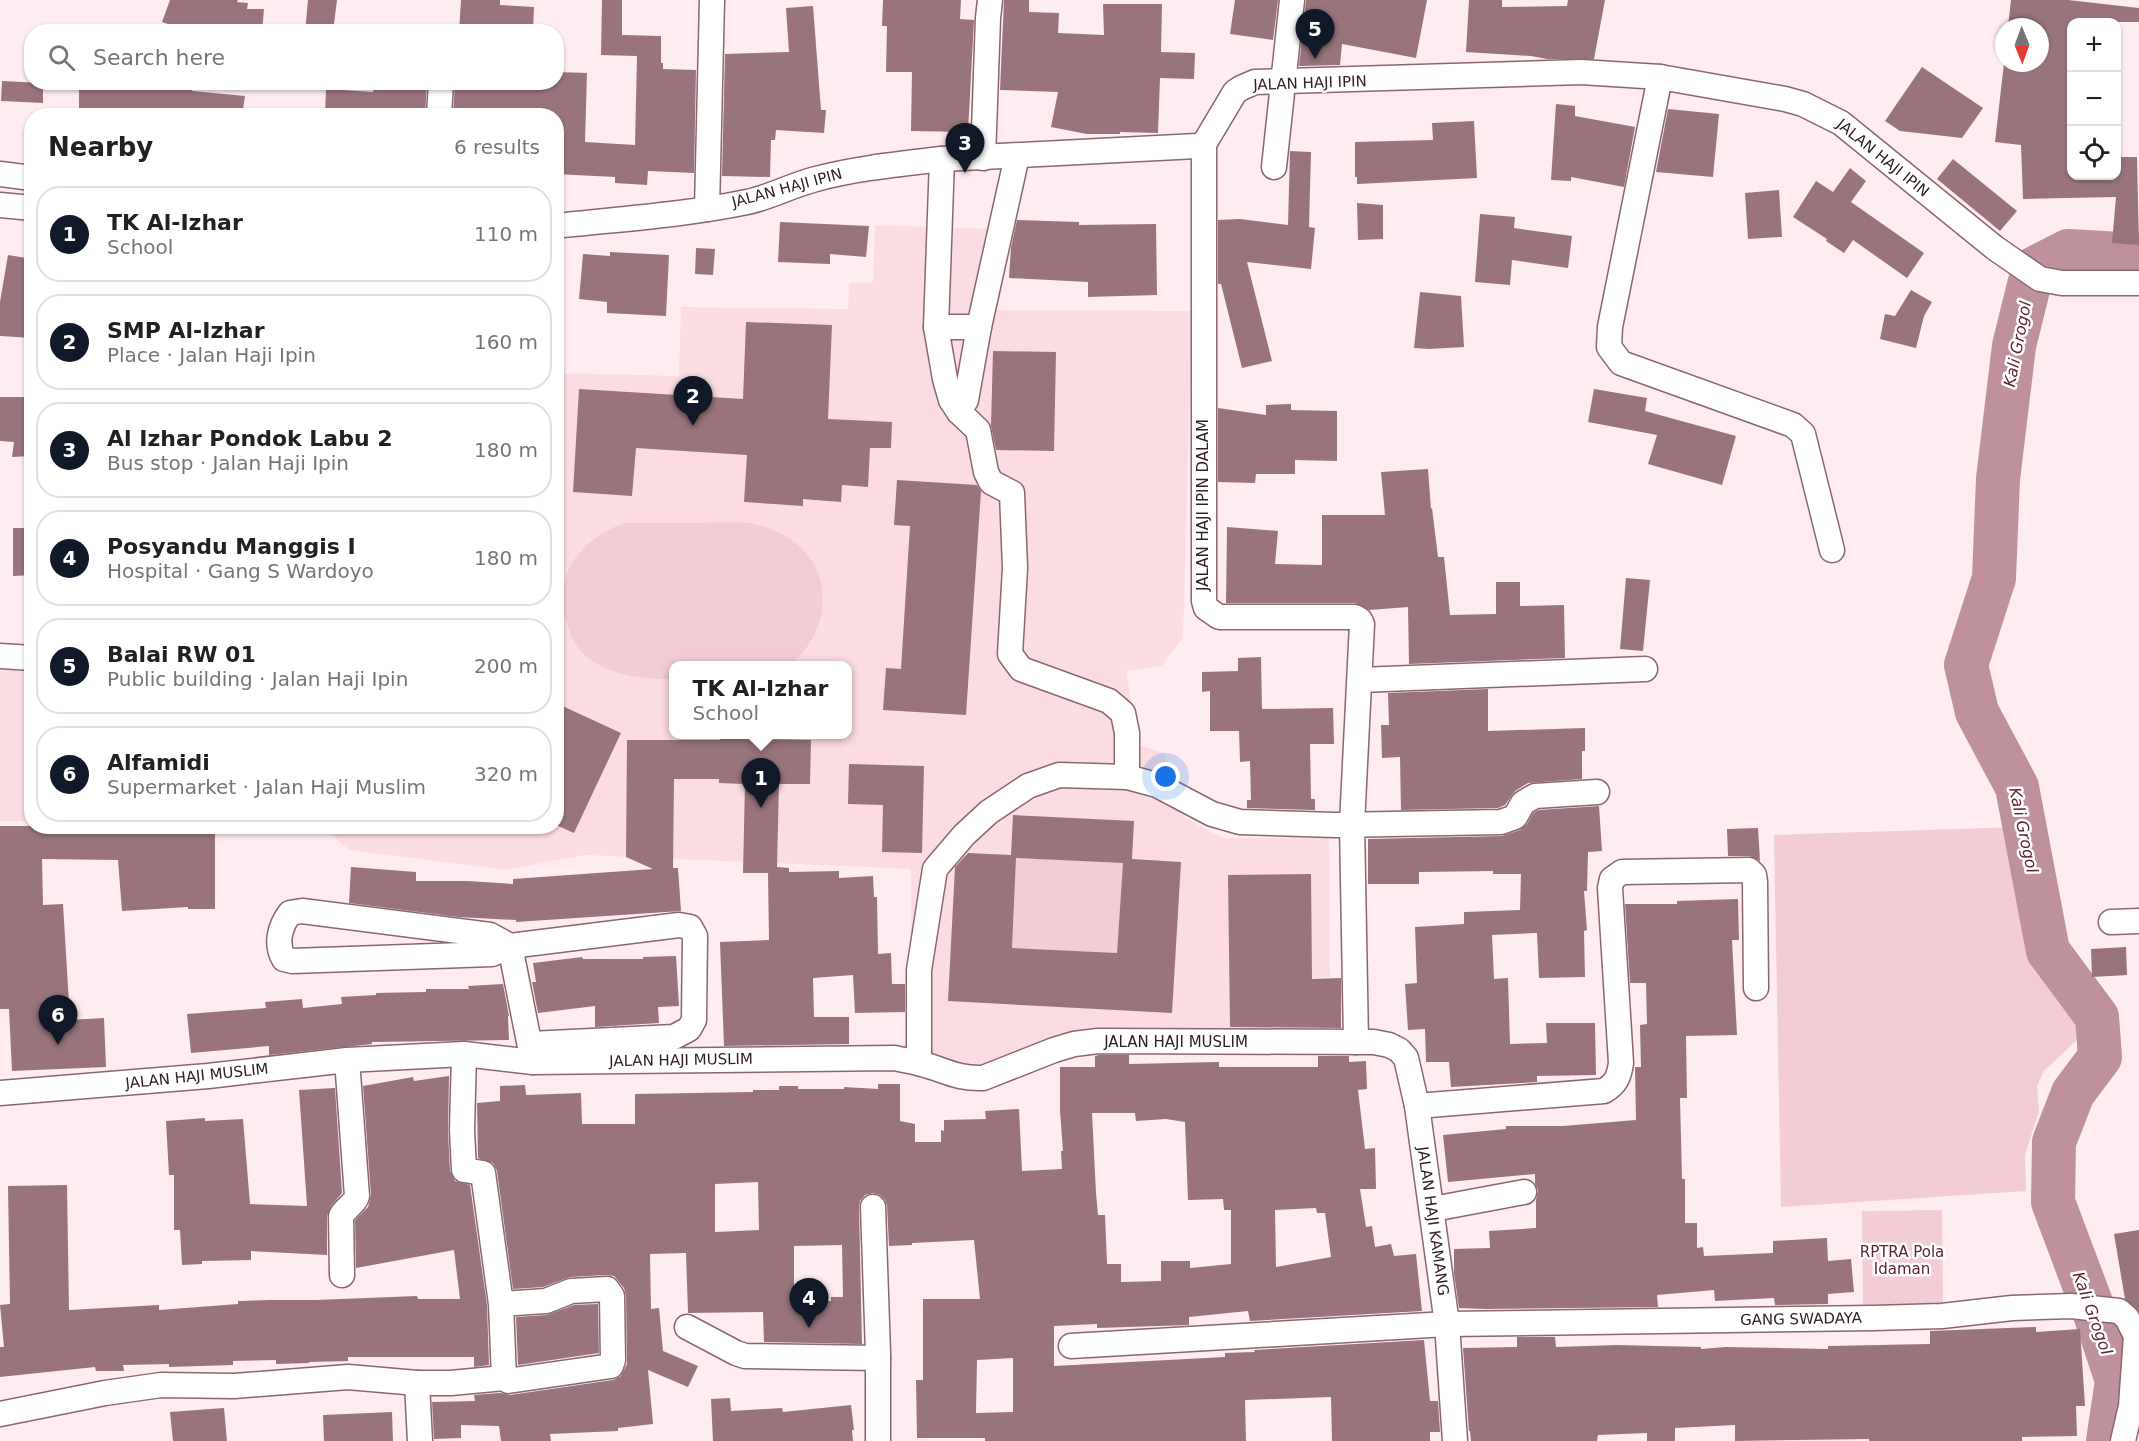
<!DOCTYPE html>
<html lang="en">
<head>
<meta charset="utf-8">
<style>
  body { margin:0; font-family:"DejaVu Sans",sans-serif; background:#f2f2f2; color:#202124 }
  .controls { position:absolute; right:18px; top:18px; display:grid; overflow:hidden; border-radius:12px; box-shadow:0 2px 4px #0004 }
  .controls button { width:54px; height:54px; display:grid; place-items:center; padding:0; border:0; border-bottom:2px solid #e0e0e0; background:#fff; color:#202124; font:30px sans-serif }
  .compass { position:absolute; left:1995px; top:18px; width:54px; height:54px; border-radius:50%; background:#fff; box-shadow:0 2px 4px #0004; rotate:179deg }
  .you { position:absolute; left:1166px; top:777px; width:21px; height:21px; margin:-15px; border:4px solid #fff; border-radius:50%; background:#1a73e8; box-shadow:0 0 0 9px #1a73e833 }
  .badge { display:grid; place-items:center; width:39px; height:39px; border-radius:50%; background:#111827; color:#fff; font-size:20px; font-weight:700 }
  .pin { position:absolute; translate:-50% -50px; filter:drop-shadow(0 2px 3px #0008) }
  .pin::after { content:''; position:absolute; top:32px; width:21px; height:18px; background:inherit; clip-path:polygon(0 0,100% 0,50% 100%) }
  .popup { position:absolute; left:669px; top:661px; width:183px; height:78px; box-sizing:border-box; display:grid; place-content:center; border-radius:12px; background:#fff; filter:drop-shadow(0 2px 4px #0005); font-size:20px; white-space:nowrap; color:#757577 }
  .popup b { font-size:22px; color:#202124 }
  .popup::after { content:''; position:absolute; left:50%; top:100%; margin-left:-12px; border:12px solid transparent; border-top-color:#fff }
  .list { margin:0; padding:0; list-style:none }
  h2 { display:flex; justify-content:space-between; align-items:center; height:78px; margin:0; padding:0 24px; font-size:26px }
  h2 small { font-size:20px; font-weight:400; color:#757577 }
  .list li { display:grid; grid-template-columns:39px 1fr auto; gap:18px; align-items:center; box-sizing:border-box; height:96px; margin:0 12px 12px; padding:0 12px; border:2px solid #e0e0e0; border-radius:24px }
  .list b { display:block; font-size:22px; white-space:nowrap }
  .list p { margin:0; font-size:20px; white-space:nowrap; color:#757577 }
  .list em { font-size:20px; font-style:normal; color:#757577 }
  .icon { flex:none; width:33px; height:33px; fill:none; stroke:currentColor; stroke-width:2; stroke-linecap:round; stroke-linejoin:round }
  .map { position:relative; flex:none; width:2139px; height:1441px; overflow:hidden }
  .search { position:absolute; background:#fff; box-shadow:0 2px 4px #0004; left:24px; top:24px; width:540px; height:66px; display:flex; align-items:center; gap:15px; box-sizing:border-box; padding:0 21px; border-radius:24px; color:#757577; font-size:22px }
  .panel { position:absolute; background:#fff; box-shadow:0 2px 4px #0004; left:24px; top:108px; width:540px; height:726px; border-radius:24px }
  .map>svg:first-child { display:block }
</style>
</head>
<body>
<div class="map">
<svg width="2139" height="1441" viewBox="0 0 2139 1441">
  <rect width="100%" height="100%" fill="#feecf0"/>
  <g fill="#fcdce3" fill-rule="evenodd">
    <path d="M875,225L991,229L989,310L1192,311L1183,638L1162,666L1126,671L1139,745L1164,753L1185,818L1223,838H1329L1330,977L1302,979V1050L1109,1033L986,1083L911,1067V869L585,855L506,870L349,850L324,827L556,826L557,373L679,376L681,307L848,309L849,283L873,282ZM674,666H848V734H674Z"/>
    <polygon points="31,665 31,821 0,821 0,666"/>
  </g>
  <g fill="#f3cdd6">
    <path d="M624,523C649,523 674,523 698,523C716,523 736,521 754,524C794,532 824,560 823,602C822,625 808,653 789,665L674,666V679C642,679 614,677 587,657C578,650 573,641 569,630C548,581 578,540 624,523Z"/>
    <polygon points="2019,827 2026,922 2078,987 2083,1024 2075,1042 2044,1071 2037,1086 2039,1111 2025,1155 2026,1191 1781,1207 1774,835"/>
    <polygon points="1016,858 1123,863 1117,953 1012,948"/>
    <polygon points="1942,1210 1943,1311 1863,1312 1862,1211"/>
  </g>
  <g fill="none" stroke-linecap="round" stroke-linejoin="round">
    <polyline stroke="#bf919c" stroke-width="44" points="2108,1441 2117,1381 2094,1311 2053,1202 2054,1142 2073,1093 2100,1057 2097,1017 2048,951 2017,787 1977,712 1966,665 1994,578 1998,479 2014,346 2033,269 2068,251 2139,255"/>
  </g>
  <g fill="#9a747d" fill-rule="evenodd">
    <polygon points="170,0 238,0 237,2 248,3 247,9 264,9 262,32 191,32 162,22"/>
    <polygon points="308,0 337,0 333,32 305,32"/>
    <polygon points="461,0 500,0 500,5 534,7 533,31 499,29 499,32 459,32"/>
    <polygon points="602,0 622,0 622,35 661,36 661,63 663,63 663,69 696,70 694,173 648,171 647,185 615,183 615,177 556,174 556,116 453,116 455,82 556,82 556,72 587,73 585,142 635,145 637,56 601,55"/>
    <polygon points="883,0 961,0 960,19 974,20 968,132 911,131 912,72 886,72 887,26 882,26"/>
    <polygon points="1004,0 1029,0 1029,12 1059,13 1058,33 1104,35 1103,4 1162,4 1161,52 1195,53 1194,79 1160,78 1158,133 1120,132 1120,134 1087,134 1051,127 1058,92 1000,90"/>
    <polygon points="1235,0 1278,0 1273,40 1230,34"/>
    <polygon points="1306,0 1427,0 1416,58 1342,44 1340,65 1299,66"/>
    <polygon points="1469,0 1502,0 1502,7 1567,6 1568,0 1605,0 1594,59 1547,59 1531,56 1466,52"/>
    <polygon points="2011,0 2068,0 2139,8 2139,22 2072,22 2072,176 2116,176 2116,157 2137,157 2139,245 2112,243 2116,197 2023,199 2021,145 1995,142 2004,63 2040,63 2040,27 2008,27"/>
    <polygon points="813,6 821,110 826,110 824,133 776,130 775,140 771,140 770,177 722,176 725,54 789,52 786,8"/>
    <polygon points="1922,67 1983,108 1962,138 1900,131 1885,121"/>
    <polygon points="2,81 43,83 43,103 1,101"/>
    <polygon points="154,82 193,82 192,91 245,96 242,116 79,116 79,85 154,86"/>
    <polygon points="374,82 427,82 425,116 325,116 326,89 373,92"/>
    <polygon points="1556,104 1575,106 1575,116 1635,127 1624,187 1571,177 1571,181 1551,180"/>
    <polygon points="1668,109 1719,114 1713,177 1656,172"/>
    <polygon points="1474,121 1477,178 1357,184 1357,177 1355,177 1355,142 1433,140 1432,123"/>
    <polygon points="1290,151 1311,152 1309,227 1315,228 1311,269 1247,262 1272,361 1242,368 1221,284 1218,284 1218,220 1240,219 1288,225"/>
    <polygon points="1953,159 2017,211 2000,231 1937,179"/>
    <polygon points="1850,168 1866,181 1851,202 1924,253 1907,278 1853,240 1844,253 1826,241 1827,239 1793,217 1816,181 1833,192"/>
    <polygon points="1779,190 1782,237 1748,239 1745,193"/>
    <polygon points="1357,203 1383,205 1383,239 1358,240"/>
    <polygon points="1480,214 1515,217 1514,228 1572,236 1568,268 1512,260 1510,285 1475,282"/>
    <polygon points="1017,220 1079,222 1079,225 1156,224 1157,295 1088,297 1088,282 1009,278 1011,247"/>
    <polygon points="780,222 869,226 866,257 830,254 830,264 778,262"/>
    <polygon points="696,248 715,249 713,275 695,274"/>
    <polygon points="610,252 669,255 666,316 607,313 607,302 579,299 583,254 610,256"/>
    <polygon points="8,255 32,259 32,338 0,336 0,302"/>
    <polygon points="1911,290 1932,302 1924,316 1916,348 1880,339 1885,314 1895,316"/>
    <polygon points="1420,292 1461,296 1464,347 1429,349 1414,348"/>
    <polygon points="746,322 832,325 828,419 892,422 891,448 870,448 868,487 842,485 841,502 803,499 803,506 744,502 747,455 636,448 632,496 573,492 579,389 743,399"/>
    <polygon points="993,351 1056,352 1054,451 996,450 991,426"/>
    <polygon points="1594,389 1647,398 1645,411 1736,436 1722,485 1648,464 1657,435 1588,422"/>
    <polygon points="0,397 32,397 32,456 12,457 14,442 0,441"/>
    <polygon points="1291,404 1291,410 1337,411 1337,461 1295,460 1295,474 1256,474 1255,483 1218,482 1218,408 1266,415 1266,405"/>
    <polygon points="1428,469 1431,509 1432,508 1438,557 1444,557 1450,615 1496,614 1496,582 1520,582 1520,606 1564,605 1565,658 1409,664 1408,607 1369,610 1355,603 1226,603 1227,527 1278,531 1275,564 1322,565 1322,515 1385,515 1381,472"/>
    <polygon points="897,480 977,485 981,491 966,715 883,710 886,668 901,669 910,526 894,525"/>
    <polygon points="13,528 32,528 32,575 13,576"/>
    <polygon points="1626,578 1650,580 1643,651 1620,649"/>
    <polygon points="1261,657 1262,709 1333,708 1334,744 1310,744 1311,799 1315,799 1315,810 1247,808 1247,800 1251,800 1250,761 1240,762 1239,731 1210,731 1210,691 1202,692 1202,672 1238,671 1238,658"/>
    <polygon points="1488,689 1488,731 1585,728 1585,751 1582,751 1582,779 1528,783 1515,791 1505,805 1498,808 1401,810 1400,757 1382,758 1381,725 1389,725 1388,693"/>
    <polygon points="556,703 621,733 574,833 556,825"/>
    <polygon points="720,738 811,740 810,784 779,784 777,867 789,868 789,872 839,871 839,878 873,876 874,897 877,897 878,954 891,953 892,984 905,984 905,1012 855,1013 853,975 813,978 814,1017 849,1017 849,1044 724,1046 720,942 769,940 768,873 743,873 745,784 719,783 719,779 674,779 673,868 678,868 681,911 516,922 516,920 458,917 349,903 351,867 416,872 416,881 468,881 513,884 513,879 653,869 626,857 627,740 720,740"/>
    <polygon points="849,764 924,766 922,853 882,852 883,805 848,804"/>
    <polygon points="1599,806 1602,851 1588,852 1587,891 1584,891 1587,930 1584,931 1585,977 1539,978 1537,933 1492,935 1494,979 1508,978 1510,1044 1547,1043 1546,1023 1595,1023 1596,1075 1537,1076 1537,1082 1451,1087 1449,1062 1426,1062 1425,1029 1408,1030 1405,984 1417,983 1415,927 1464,924 1464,912 1520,910 1521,874 1493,874 1493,871 1419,872 1419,884 1368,884 1368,839 1502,836 1520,830 1527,824 1533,813 1539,810"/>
    <path d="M1013,815L1134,821L1132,859L1181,862L1172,1013L948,1001L955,867L968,853L1011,855ZM1016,858L1123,863L1117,953L1012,948Z"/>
    <polygon points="0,826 174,826 175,831 215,830 215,909 188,909 188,907 122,911 118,860 42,859 43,905 63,904 70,1020 104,1018 106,1067 12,1071 9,1009 0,1009"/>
    <polygon points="1758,828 1760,861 1749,856 1728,856 1727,829"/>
    <polygon points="1311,874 1312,979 1341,978 1341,1028 1230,1027 1228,875"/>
    <polygon points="1738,899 1739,940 1732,940 1737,1035 1686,1036 1687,1098 1680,1098 1682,1179 1685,1179 1685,1223 1697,1223 1697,1248 1703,1247 1704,1256 1773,1253 1773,1241 1827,1238 1828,1261 1851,1259 1854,1292 1828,1294 1828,1304 1775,1305 1774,1298 1715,1301 1714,1290 1657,1295 1658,1307 1486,1309 1459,1308 1454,1273 1454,1249 1490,1248 1489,1231 1536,1228 1536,1200 1538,1190 1535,1184 1535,1174 1448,1182 1443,1135 1506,1129 1506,1126 1563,1126 1636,1120 1635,1067 1641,1067 1640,1025 1647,1024 1646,983 1630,983 1625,904 1677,904 1677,901"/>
    <polygon points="2126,947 2127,975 2092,977 2091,949"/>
    <polygon points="676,956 679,1006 658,1007 659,1023 595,1027 595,1006 538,1013 532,982 536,982 533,963 582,957 583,959 643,959 643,957"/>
    <polygon points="503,984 509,1016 508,1016 509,1040 372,1042 372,1044 269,1055 269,1046 191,1053 187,1014 266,1008 265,1002 302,999 303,1008 342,1004 341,997 376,995 376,993 426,992 426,989 469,989 468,986"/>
    <path d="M1099,1055H1129V1064L1219,1062V1067H1318V1056H1349V1062L1366,1061L1367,1089L1358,1090L1365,1149L1375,1148L1376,1189H1360L1366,1227L1372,1226L1375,1247L1391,1244L1394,1256L1416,1254L1422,1311L1250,1321L1248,1311L1189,1317V1325L1097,1328V1324L1054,1326V1366L1225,1357V1353L1255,1352L1254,1350L1424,1340L1430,1401H1438L1440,1432H1430V1441H1332L1331,1397L1245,1400L1246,1441H985V1438H917L916,1380H923V1299H980L974,1240L912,1243V1245L889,1246L887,1206L885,1200L880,1195L873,1193L865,1195L860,1201L859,1207L862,1344L764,1342L763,1312L688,1313L686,1253L650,1254L651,1309L659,1308L663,1351L698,1366L688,1387L648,1370L653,1424L618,1428V1431L550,1434L551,1441H501L499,1426L461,1425V1438L434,1439L432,1402L475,1401L474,1395L500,1393L510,1395L613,1380L621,1376L627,1364L626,1296L624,1288L614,1276L606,1275L570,1277L543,1287L513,1289L497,1171L493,1163L478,1158L477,1103L500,1101V1086L525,1085L526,1095L581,1093L582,1124H635V1094L753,1092V1090H779V1086H798V1089H844V1087L878,1089V1084H900V1121L915,1124V1142H941V1130L944,1131V1120L986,1119L985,1111L1019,1109L1022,1171L1062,1169L1061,1151H1063L1060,1111V1067H1095V1056ZM1092,1113H1135L1136,1121L1166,1119L1185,1122L1188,1200L1223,1199L1224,1210H1231V1264L1190,1268V1261H1161V1281L1121,1282V1264H1107L1105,1215H1098L1096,1193ZM758,1182L759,1230L715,1232V1184ZM1316,1208L1317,1213H1325L1331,1257L1276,1267L1275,1210ZM842,1245L843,1297H831V1301H794V1246ZM1013,1358V1412L976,1413L977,1360Z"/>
    <polygon points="449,1076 448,1130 450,1171 455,1181 470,1185 487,1305 489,1365 474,1367 474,1357 348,1357 348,1361 309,1362 309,1363 276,1364 276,1360 233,1361 233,1365 169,1367 169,1364 123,1365 124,1371 96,1371 95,1367 0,1377 0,1347 4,1347 0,1305 10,1304 8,1186 67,1185 69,1310 159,1305 159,1310 238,1304 238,1301 269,1300 316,1300 417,1296 418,1299 460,1299 454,1250 356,1268 355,1220 368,1207 371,1195 363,1086 413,1077 414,1081"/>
    <polygon points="335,1088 342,1193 331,1206 327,1216 327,1255 251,1251 251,1260 202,1261 202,1264 182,1265 180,1230 174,1230 174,1175 169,1175 166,1121 205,1118 205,1121 243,1119 250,1204 307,1206 299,1090"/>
    <polygon points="2139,1230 2139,1311 2125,1299 2114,1234"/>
    <polygon points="598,1304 599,1353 518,1365 516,1317 547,1315 574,1305"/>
    <polygon points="2036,1327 2036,1332 2080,1329 2085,1406 2076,1406 2077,1436 2022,1437 2022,1441 1869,1441 1869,1439 1735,1441 1735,1425 1675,1428 1675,1441 1647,1441 1647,1433 1598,1435 1597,1441 1471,1441 1470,1431 1469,1431 1463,1348 1517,1347 1517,1337 1555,1337 1556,1347 1617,1345 1701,1347 1701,1349 1726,1347 1828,1349 1828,1346 1930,1344 1930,1331"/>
    <polygon points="730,1398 731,1411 782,1408 783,1412 851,1405 854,1430 852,1430 853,1441 713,1441 711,1399"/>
    <polygon points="224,1408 227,1441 173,1441 170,1412"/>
    <polygon points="392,1412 393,1441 324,1441 323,1415"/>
  </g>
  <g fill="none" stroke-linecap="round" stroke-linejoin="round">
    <g stroke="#8b666f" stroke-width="27">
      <g id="minor">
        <polyline points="1660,77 1610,327 1609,347 1621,363 1793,425 1803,434 1832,550"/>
        <polyline points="439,116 441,82"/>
        <polyline points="1204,144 1204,601 1206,608 1219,617 1355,617 1360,620 1362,624 1352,824 1356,1042"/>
        <polyline points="983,158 988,18 990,0"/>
        <polyline points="942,159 936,327 945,379 951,400 959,412 978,430 986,472 991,482 1012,493 1015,568 1010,654 1021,669 1109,701 1123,713 1127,733 1127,777"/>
        <polyline points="1274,167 1292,0"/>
        <polyline points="0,174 32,178"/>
        <polyline points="0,205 32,208"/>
        <polyline points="707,209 712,0"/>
        <path d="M556,226C620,219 684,215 747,202C771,197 792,185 816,179C857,168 900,164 942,159L1197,146L1204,144L1207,139L1235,92L1241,88L1255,82L1581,72L1660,77L1785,99L1803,104L1841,123L1995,248L2040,279L2062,283H2139"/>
        <polyline points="936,327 979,327"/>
        <polyline points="959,412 966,400 979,327 1017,156"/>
        <polyline points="0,656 32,658"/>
        <polyline points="1360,680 1645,669"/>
        <polyline points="2111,922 2139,921"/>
        <path d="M530,1044L674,1037L689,1029L694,1020L695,936L690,927L679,925L510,946L492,954L292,961L284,959C275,944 280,926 290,913L302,911L490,935L510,946L533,1062"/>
        <polyline points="464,1054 462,1130 464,1170 483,1173 501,1304 504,1378 508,1381 611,1366 613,1360 612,1296 607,1289 571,1291 546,1301 501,1304"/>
        <polyline points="919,1063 919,970 935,869 964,835 989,812 1028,786 1059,775 1127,777 1157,785 1212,814 1240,822 1335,825 1501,822 1515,817 1523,803 1535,796 1597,792"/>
        <path d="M0,1093L208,1076L347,1060L464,1054L533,1062L895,1058C902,1060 911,1061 918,1063C944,1069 955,1079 983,1078L1054,1050L1074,1044L1098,1041L1374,1042L1389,1045L1399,1050L1406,1058L1417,1106L1447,1324L1455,1441"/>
        <path d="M1417,1106L1604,1091C1616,1084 1619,1077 1621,1063L1610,888L1612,879L1622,872L1749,870L1754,875L1755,882L1756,988"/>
        <polyline points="873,1207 878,1353 878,1441"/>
        <polyline points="1433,1209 1524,1192"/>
        <path d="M342,1275L341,1216C345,1208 355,1204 357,1196L347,1060"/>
        <polyline points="687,1327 736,1353 745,1356 878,1358"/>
        <polyline points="1071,1346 1447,1324 1874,1318 1942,1316 2012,1308 2071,1306 2119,1311 2127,1318 2136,1336 2139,1338"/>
        <polyline points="417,1383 420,1441"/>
        <polyline points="0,1414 105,1393 161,1385 234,1386 348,1377 417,1383 451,1383 504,1378"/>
        <polyline points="2123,1441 2131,1406 2136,1336"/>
      </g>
    </g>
    <use href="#minor" stroke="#fff" stroke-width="24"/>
  </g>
  <g text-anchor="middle" stroke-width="5" stroke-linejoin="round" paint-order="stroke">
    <g font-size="15" fill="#302024" stroke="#fff">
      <text transform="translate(1310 83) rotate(-2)" y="5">JALAN HAJI IPIN</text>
      <text transform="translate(1883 158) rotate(39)" y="5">JALAN HAJI IPIN</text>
      <text transform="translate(787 188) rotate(-15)" y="5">JALAN HAJI IPIN</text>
      <text transform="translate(1203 505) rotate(-90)" y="5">JALAN HAJI IPIN DALAM</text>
      <text x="1176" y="1047">JALAN HAJI MUSLIM</text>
      <text transform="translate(681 1060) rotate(-1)" y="5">JALAN HAJI MUSLIM</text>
      <text transform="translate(197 1076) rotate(-6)" y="5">JALAN HAJI MUSLIM</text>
      <text transform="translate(1433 1221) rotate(82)" y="5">JALAN HAJI KAMANG</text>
      <text transform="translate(1801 1319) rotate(-1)" y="5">GANG SWADAYA</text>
    </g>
    <g font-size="15" fill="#5d2336" stroke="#fff">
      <text x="1902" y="1257">RPTRA Pola<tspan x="1902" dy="17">Idaman</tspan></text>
    </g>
    <g font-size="16" font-style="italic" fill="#5d2336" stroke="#fff">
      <text transform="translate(2017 344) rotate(-79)" y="6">Kali Grogol</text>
      <text transform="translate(2024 830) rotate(78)" y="6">Kali Grogol</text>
      <text transform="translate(2093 1313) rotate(70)" y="6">Kali Grogol</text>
    </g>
  </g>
</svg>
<div class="controls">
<button>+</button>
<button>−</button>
<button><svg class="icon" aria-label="locate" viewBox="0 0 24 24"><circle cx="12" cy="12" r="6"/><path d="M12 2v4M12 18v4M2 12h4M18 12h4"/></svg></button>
</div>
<svg class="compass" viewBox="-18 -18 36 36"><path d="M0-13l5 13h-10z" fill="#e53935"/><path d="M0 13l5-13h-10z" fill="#757577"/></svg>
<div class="you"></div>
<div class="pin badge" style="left:761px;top:808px">1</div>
<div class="popup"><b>TK Al-Izhar</b>School</div>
<div class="pin badge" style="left:693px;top:426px">2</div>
<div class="pin badge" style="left:965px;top:173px">3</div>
<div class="pin badge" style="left:809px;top:1328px">4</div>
<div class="pin badge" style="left:1315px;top:59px">5</div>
<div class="pin badge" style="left:58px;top:1045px">6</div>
<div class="search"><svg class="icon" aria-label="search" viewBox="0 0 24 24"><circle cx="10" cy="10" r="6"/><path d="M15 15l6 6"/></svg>Search here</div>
<section class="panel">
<h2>Nearby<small>6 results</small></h2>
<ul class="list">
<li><span class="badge">1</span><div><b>TK Al-Izhar</b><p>School</p></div><em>110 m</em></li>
<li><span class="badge">2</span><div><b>SMP Al-Izhar</b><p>Place · Jalan Haji Ipin</p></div><em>160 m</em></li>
<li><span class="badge">3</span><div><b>Al Izhar Pondok Labu 2</b><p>Bus stop · Jalan Haji Ipin</p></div><em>180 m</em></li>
<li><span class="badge">4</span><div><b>Posyandu Manggis I</b><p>Hospital · Gang S Wardoyo</p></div><em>180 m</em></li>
<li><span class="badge">5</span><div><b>Balai RW 01</b><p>Public building · Jalan Haji Ipin</p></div><em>200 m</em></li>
<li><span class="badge">6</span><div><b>Alfamidi</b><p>Supermarket · Jalan Haji Muslim</p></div><em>320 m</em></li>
</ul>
</section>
</div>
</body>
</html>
